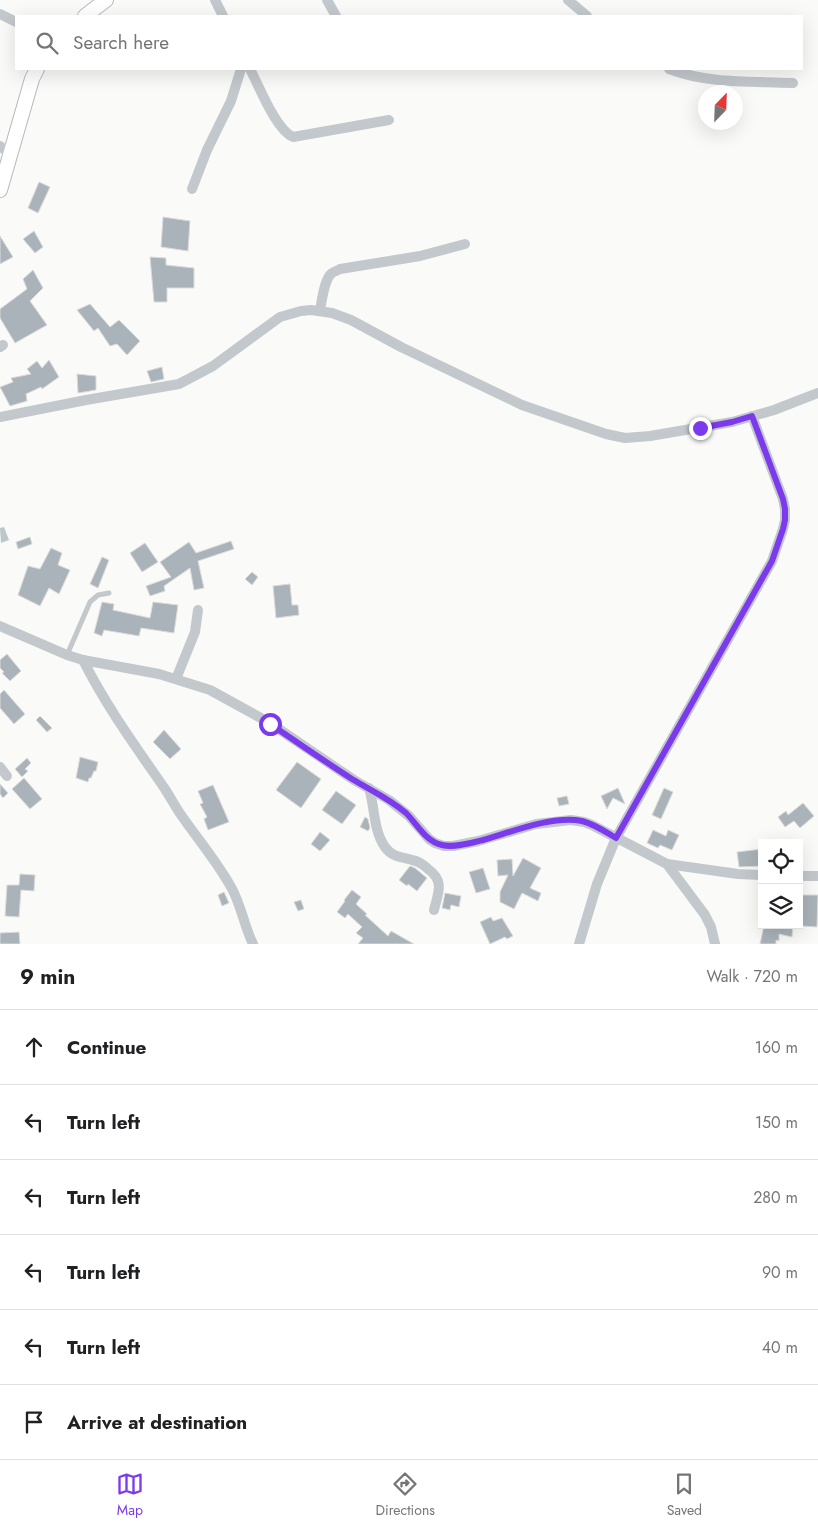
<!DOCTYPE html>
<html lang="en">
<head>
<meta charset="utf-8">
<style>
  body { margin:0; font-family:Jost,sans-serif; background:#f2f2f2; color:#202124 }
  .controls { position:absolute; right:15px; bottom:15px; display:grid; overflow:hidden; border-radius:0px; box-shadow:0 5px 20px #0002 }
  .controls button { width:45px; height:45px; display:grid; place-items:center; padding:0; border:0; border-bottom:1px solid #e0e0e0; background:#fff; color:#202124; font:25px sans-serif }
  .compass { position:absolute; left:698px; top:85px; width:45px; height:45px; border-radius:50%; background:#fff; box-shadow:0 5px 20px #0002; rotate:23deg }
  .stop { position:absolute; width:15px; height:15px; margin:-11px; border:4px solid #7c3aed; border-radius:50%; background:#fff }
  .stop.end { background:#7c3aed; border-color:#fff; box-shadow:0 1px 5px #0008 }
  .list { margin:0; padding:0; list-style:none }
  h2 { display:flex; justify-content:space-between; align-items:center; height:65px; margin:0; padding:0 20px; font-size:21px }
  h2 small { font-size:16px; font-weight:400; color:#757577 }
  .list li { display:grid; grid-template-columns:32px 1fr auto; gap:15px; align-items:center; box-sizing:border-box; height:75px; padding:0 20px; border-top:1px solid #e0e0e0 }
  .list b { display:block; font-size:19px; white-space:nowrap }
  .list em { font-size:16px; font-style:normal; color:#757577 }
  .icon { flex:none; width:28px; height:28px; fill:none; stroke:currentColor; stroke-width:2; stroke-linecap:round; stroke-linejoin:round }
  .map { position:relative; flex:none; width:818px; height:944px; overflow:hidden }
  .search { position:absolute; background:#fff; box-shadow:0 5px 20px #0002; left:15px; right:15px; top:15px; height:55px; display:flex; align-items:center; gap:12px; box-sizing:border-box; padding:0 18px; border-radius:0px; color:#757577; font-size:19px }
  .sheet { height:515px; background:#fff }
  nav { display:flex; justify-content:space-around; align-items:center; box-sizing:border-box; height:70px; border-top:1px solid #e0e0e0; background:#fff; font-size:14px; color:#757577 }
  nav a { display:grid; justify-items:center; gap:2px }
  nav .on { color:#7c3aed }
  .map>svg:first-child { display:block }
</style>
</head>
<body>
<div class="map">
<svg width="818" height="944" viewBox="0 0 818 944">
  <rect width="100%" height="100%" fill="#fafaf8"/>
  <polygon fill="#bbc7cb" points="4,527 9,540 1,543 0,528"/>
  <g fill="#aab3b9" stroke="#dcdcda">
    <polygon points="39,182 50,187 38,213 28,208"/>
    <polygon points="163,217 190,221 188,251 161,247"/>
    <polygon points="34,231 43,247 35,253 23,239"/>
    <polygon points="0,236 13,257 0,264"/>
    <polygon points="150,257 166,258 166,265 194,268 194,288 167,288 167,302 154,302"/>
    <polygon points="33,270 43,288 30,301 47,325 15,343 0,318 0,309 27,289 23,279"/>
    <polygon points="90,304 110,327 119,320 140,341 127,355 117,344 110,346 98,328 94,331 77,310"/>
    <polygon points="49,360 59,377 42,389 41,387 26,394 27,401 10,406 0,387 13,382 11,378 31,374 27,369 37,361 42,368"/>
    <polygon points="162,367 164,379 151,382 147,371"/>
    <polygon points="77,374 96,376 96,390 78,393"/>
    <polygon points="30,537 32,544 18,549 16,542"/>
    <polygon points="231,541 234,549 198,561 204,588 194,590 190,568 164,586 165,591 150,596 146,586 171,577 160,562 189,542 196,553"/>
    <polygon points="145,543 158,562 142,572 130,553"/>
    <polygon points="51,548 62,553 58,565 70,570 59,594 49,588 40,606 18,595 28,566 40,569"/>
    <polygon points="102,557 109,560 98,588 90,584"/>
    <polygon points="252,572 258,577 252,585 245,579"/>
    <polygon points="290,584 292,605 298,605 299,615 276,618 273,586"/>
    <polygon points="102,602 114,604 113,610 150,618 153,602 178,605 174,633 141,628 139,636 104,630 102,636 94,633"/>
    <polygon points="7,654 21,671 10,681 2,673 4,672 0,668 0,660"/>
    <polygon points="4,690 25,714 14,724 0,708 0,694"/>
    <polygon points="40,716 52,728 47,732 36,720"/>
    <polygon points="164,730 181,749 170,759 153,742"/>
    <polygon points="80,757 98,762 96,771 94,771 91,778 89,778 88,782 76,778"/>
    <polygon points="27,758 31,763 25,769 28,771 22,777 15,769"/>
    <polygon points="297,762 321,779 301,808 276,790"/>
    <polygon points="24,778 42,799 30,809 12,789"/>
    <polygon points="0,784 8,793 3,798 0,794"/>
    <polygon points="213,785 229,822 208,830 204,819 207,817 200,804 203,803 198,791"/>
    <polygon points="618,788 625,804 613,798 607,809 601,796"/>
    <polygon points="664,788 673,792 661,819 652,815"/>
    <polygon points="336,791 356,805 342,824 322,810"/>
    <polygon points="567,796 569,804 559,806 557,798"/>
    <polygon points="803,803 814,816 800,828 794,821 785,827 778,817 786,811 788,815"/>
    <polygon points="365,817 368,819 370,828 368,831 360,827"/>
    <polygon points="653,830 666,836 668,830 679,835 672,850 660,845 658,848 647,843"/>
    <polygon points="320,832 330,840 320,851 311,844"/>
    <polygon points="762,849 762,866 739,867 737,852"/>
    <polygon points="523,858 541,868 530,888 541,893 538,901 522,893 514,909 500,902 500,892 508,875 498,876 497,860 512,859 513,876"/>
    <polygon points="410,866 415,868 427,878 417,891 408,884 407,886 399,880"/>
    <polygon points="483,868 490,889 476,893 469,872"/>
    <polygon points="20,874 35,875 34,891 21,890 19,917 5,916 7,885 19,885"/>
    <polygon points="352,890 361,897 356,904 367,914 365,915 388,936 391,931 414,944 358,944 363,938 356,933 362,927 348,914 345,918 337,912 345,901 344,900"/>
    <polygon points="224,892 229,903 222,906 218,895"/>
    <polygon points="445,893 461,896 459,907 451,905 450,910 442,908"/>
    <polygon points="799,895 818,895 817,927 802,926 802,912 799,912"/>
    <polygon points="301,900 304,909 298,911 294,902"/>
    <polygon points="491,917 493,921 502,918 513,936 507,939 505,937 490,944 480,922"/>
    <polygon points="764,925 793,925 792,937 779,934 779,941 776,940 776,944 760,944"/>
    <polygon points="19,932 20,944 0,944 0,933"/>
  </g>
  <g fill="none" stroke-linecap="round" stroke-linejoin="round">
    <g stroke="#b3babf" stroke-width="16">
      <g id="secondary">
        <polyline points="85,16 106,0"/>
        <polyline points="0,190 32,79 37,69"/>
      </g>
    </g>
    <polyline stroke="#c3c8cc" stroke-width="5" points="67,655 90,602 98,595 109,593"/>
    <g stroke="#c3c8cc" stroke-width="10">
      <polyline points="215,0 223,16"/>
      <polyline points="327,0 336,16"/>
      <polyline points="568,0 587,16"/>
      <polyline points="0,14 16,22"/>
      <path d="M250,69C259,86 276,130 293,137L389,120"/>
      <path d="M669,69C708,84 752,81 793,83"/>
      <polyline points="0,146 11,155"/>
      <polyline points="192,189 207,150 231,101 241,69"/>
      <path d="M320,310C322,301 324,279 332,273C333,272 339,270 340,269L420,256L465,244"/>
      <polyline points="0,347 3,345"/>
      <polyline points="0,417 86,400 179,384 213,366 280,317 301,311 311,310 332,313 351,320 401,347 522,405 606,434 625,438 650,436 732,422 774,410 818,393"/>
      <polyline points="0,626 67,655 83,660 159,674 210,690 270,723 354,780 389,800 409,816 429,839 435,843 444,846 453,846 478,841 536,824 571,820 584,822 592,825 667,864 738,874 762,875"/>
      <path d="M83,660C106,706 136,747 165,789C170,797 174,804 179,812C196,837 216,860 231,887C241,904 244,926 253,944"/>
      <polyline points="176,679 195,632 198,610"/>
      <polyline points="0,767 7,776"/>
      <path d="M369,788C375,807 373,830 385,847C392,857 401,857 412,860C418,861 424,865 428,869C445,881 438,893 434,910"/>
      <polyline points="667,864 705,915 711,927 715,944"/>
      <polyline points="799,876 818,876"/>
      <polyline points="579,944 597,884 616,838 772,561 783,529 785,520 785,509 783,499 752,416"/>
    </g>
    <use href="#secondary" stroke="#fff" stroke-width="14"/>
  </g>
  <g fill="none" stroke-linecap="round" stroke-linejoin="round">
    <path stroke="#7c3aed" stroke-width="6" d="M270,724C297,742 324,761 352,779C370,790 389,798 406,813C417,824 426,842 442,845C454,848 471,843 483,840C511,832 553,815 582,821C594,824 606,832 616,838L772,561L783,529L785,520V509L783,499L752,416L732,422L700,428"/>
  </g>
</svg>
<div class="controls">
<button><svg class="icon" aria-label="locate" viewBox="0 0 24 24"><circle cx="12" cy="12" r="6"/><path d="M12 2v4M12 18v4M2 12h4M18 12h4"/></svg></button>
<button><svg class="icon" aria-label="layers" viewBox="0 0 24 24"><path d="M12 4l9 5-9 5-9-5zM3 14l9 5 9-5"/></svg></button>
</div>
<svg class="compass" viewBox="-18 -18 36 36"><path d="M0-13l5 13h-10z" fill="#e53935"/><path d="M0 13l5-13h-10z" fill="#757577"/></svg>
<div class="stop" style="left:270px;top:724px"></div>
<div class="stop end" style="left:700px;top:428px"></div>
<div class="search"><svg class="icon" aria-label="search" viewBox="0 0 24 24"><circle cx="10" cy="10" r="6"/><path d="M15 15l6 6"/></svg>Search here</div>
</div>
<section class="sheet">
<h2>9 min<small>Walk · 720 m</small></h2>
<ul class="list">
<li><svg class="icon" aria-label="ahead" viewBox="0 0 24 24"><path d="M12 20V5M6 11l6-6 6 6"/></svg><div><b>Continue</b></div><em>160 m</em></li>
<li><svg class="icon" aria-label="left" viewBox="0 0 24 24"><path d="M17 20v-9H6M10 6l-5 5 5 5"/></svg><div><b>Turn left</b></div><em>150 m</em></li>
<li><svg class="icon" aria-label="left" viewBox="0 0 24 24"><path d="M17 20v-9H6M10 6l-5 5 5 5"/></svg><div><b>Turn left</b></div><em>280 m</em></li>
<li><svg class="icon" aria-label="left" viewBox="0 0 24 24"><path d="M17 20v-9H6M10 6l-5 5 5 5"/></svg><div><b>Turn left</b></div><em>90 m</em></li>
<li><svg class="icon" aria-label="left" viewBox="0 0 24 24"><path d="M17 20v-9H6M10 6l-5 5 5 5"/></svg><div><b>Turn left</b></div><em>40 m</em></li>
<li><svg class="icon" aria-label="arrive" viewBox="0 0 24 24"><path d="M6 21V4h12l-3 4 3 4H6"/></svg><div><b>Arrive at destination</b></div></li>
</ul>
</section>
<nav>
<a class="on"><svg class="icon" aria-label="map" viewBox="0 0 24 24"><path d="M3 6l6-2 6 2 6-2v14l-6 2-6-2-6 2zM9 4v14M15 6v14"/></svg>Map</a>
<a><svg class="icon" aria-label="directions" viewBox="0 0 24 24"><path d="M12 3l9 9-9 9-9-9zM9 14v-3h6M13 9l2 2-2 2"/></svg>Directions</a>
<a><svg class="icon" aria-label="saved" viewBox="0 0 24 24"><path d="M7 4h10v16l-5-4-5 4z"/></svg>Saved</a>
</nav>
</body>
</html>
